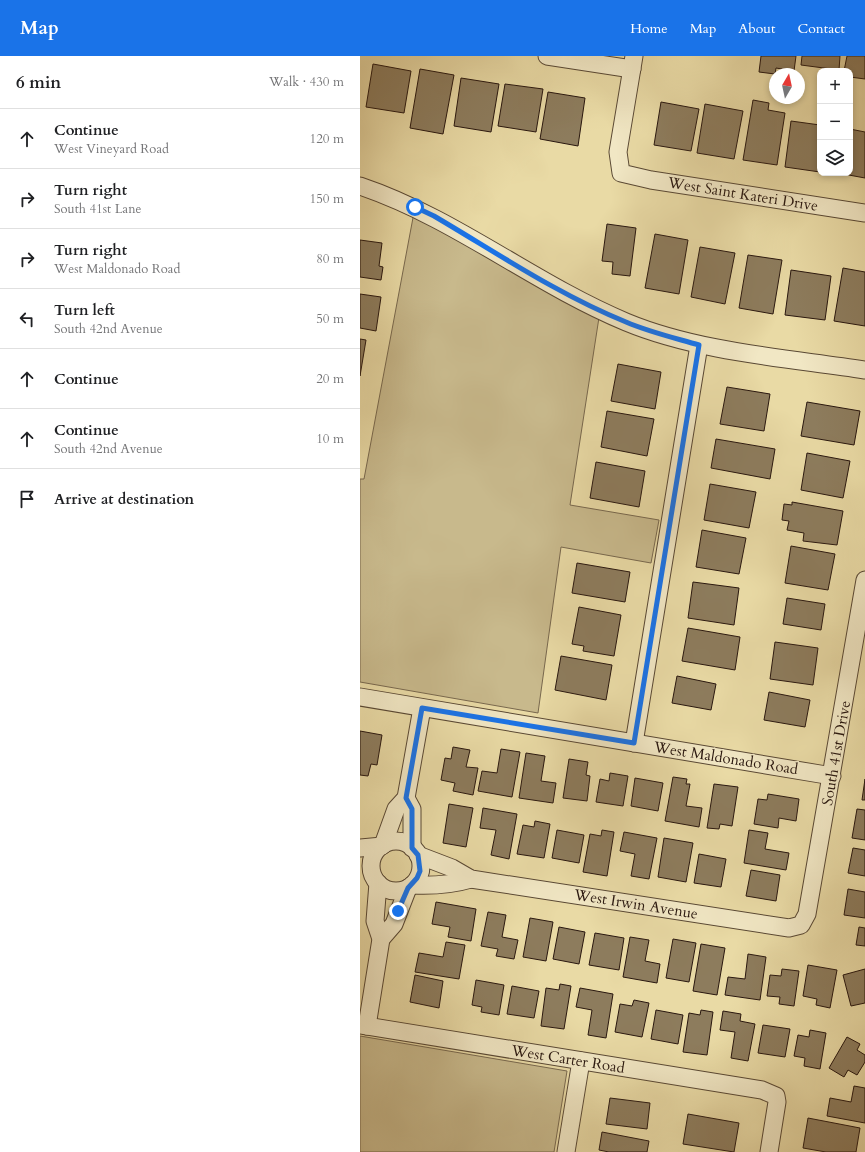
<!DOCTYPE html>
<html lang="en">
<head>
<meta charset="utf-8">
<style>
  body { margin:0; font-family:Cardo,serif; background:#f2f2f2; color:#202124 }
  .controls { position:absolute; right:12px; top:12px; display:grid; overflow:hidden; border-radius:8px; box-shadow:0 2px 6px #0003 }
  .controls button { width:36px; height:36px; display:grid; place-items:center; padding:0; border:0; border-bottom:1px solid #e0e0e0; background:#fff; color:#202124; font:20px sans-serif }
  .compass { position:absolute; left:409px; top:12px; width:36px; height:36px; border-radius:50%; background:#fff; box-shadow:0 2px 6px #0003; rotate:9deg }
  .stop { position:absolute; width:12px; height:12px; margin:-9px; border:3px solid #1a73e8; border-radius:50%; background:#fff }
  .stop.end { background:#1a73e8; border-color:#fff; box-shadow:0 1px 4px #0008 }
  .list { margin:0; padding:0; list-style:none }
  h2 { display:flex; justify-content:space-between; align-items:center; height:52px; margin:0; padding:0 16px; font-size:17px }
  h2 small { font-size:13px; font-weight:400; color:#757577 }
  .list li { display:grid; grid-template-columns:26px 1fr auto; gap:12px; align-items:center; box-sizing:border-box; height:60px; padding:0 16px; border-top:1px solid #e0e0e0 }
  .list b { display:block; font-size:15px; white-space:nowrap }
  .list p { margin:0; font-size:13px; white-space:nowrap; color:#757577 }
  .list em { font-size:13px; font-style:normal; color:#757577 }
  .icon { flex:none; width:22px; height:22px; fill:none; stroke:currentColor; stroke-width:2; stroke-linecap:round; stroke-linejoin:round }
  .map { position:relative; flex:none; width:505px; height:1096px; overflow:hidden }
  header { display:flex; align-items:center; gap:24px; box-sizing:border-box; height:56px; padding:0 20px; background:#1a73e8; color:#fff }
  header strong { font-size:19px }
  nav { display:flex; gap:22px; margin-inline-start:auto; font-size:14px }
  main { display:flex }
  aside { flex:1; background:#fff }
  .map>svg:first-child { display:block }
</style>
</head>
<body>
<header>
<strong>Map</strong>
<nav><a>Home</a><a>Map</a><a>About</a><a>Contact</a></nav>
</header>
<main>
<aside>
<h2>6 min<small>Walk · 430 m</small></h2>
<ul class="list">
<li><svg class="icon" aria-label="ahead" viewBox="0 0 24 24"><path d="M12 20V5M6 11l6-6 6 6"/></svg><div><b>Continue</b><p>West Vineyard Road</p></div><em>120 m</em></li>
<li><svg class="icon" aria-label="right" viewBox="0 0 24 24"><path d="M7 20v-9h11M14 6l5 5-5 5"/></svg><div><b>Turn right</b><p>South 41st Lane</p></div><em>150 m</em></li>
<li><svg class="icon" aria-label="right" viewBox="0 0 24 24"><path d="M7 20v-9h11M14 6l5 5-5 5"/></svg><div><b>Turn right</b><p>West Maldonado Road</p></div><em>80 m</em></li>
<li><svg class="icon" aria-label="left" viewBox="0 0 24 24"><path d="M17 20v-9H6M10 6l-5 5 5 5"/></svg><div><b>Turn left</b><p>South 42nd Avenue</p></div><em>50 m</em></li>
<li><svg class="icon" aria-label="ahead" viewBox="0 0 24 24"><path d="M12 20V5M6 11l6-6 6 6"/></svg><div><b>Continue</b></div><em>20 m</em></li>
<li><svg class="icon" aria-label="ahead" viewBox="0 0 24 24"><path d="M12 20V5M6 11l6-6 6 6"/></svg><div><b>Continue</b><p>South 42nd Avenue</p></div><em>10 m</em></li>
<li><svg class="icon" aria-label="arrive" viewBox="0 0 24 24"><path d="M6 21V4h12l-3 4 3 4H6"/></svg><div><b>Arrive at destination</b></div></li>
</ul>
</aside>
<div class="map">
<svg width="505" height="1096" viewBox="0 0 505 1096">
  <rect width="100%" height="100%" fill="#e9daa5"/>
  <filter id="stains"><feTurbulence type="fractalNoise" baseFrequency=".005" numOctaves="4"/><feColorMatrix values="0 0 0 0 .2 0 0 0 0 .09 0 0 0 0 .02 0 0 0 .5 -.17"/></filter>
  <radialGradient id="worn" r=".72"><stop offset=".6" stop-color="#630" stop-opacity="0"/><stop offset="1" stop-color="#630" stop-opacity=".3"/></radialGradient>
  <g fill="#c8b98c" stroke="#78684e">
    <polygon points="55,151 240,255 210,449 299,464 291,507 201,491 178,657 0,626 0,423 4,423"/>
    <polygon points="0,980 207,1015 194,1096 0,1096"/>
  </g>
  <g fill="#8d7c5d" stroke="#29170f">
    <polygon points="401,0 436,0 434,15 416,12 415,18 399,16"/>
    <polygon points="442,0 480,0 479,14 441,9"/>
    <polygon points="487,0 505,0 505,23 490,21 490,15 484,15"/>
    <polygon points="13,8 51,15 44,57 6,51"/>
    <polygon points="60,13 94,19 83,78 50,72"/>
    <polygon points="101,22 139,28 131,76 94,70"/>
    <polygon points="145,28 183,33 176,76 138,70"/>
    <polygon points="188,36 225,42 218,90 180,83"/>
    <polygon points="393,44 409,47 408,54 425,57 417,109 383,104"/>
    <polygon points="301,46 339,53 331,95 294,89"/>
    <polygon points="345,48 383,55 374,103 337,97"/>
    <polygon points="431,65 460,69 460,116 425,111"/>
    <polygon points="490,73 505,76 505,122 478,117 490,117"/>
    <polygon points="247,168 276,172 270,220 252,218 253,206 242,205"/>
    <polygon points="295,178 328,184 319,238 285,232"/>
    <polygon points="0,184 22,187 19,210 23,211 21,224 0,221"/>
    <polygon points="340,191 375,197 365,248 331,241"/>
    <polygon points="388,199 422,204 413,258 379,252"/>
    <polygon points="483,212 505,216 505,270 474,265"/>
    <polygon points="431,214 471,220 465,264 425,259"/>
    <polygon points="0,238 21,241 16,275 0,272"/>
    <polygon points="0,283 6,284 0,320"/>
    <polygon points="258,308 301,316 295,353 251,345"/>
    <polygon points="367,331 410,338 404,375 360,368"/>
    <polygon points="447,346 500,355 494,389 441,380"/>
    <polygon points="247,355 294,363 287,400 241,391"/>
    <polygon points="356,383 415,393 410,423 351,412"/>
    <polygon points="447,397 490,405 483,442 441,434"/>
    <polygon points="236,406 285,415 279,451 230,442"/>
    <polygon points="350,428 396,436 389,472 344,464"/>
    <polygon points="432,446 483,455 477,489 443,485 444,477 427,474 429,465 422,464 424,448 432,449"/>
    <polygon points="342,474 386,482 379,518 336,511"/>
    <polygon points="431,490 475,498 468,534 425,527"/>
    <polygon points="217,507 270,516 265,546 212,537"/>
    <polygon points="333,526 379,532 374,569 328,562"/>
    <polygon points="427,542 465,548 461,574 423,568"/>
    <polygon points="219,551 261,559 254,600 223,595 224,590 212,588"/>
    <polygon points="328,572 380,581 375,614 322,605"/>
    <polygon points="415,586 458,592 453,629 410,623"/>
    <polygon points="201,600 252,609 246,644 195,634"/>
    <polygon points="317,620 356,628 351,654 312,647"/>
    <polygon points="409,636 450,644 445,671 404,664"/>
    <polygon points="0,675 22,679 17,709 11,708 8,720 0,719"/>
    <polygon points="93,691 110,694 106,711 118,712 113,739 93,735 95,727 81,724 85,702 91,703"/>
    <polygon points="141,693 160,696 152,741 118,735 122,715 137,717"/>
    <polygon points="166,697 185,700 181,725 196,727 193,747 159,742"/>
    <polygon points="209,703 228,706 226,719 230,720 227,745 203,742"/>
    <polygon points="250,717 268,720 263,750 236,746 240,723 249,725"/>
    <polygon points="313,721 327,723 326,728 330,728 326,750 342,752 339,771 305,765"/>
    <polygon points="275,722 303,727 298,755 271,750"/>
    <polygon points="505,723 505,744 502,744"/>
    <polygon points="354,728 378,731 372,770 360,768 359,773 347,772"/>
    <polygon points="408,738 439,743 436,765 419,762 418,772 394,768 398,743 407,744"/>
    <polygon points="89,748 113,752 106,791 83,787"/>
    <polygon points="123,752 157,758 149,803 131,799 136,774 120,772"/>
    <polygon points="497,753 505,754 505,784 492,782"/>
    <polygon points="175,765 190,768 184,802 157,798 163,769 174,771"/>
    <polygon points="197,774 224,779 219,807 192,802"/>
    <polygon points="242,774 254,776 247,820 223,816 230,778 241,780"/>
    <polygon points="389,774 408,777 405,793 429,797 426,814 384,807"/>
    <polygon points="264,776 297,782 289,823 271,820 275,798 260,795"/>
    <polygon points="304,782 333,787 326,826 298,821"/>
    <polygon points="493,792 505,794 505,820 488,817"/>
    <polygon points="339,798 366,803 361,831 334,827"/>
    <polygon points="391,814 420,819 416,845 386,840"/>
    <polygon points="488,833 505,836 505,862 484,859"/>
    <polygon points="76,846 116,853 111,885 88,881 90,871 72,868"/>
    <polygon points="128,856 146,859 142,881 158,884 154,903 136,900 138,893 121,890"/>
    <polygon points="170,862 193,866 186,905 163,901"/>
    <polygon points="199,871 225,876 219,908 193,903"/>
    <polygon points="499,871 505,872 505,890 496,889"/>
    <polygon points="235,877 264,882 259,914 229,909"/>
    <polygon points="270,881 289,884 285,905 300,908 297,927 263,921"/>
    <polygon points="313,883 336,887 329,926 306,922"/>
    <polygon points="86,886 105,889 99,923 55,916 59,897 83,901"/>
    <polygon points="341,888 365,892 357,939 333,935"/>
    <polygon points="388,898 406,901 400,944 365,939 368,921 385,923"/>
    <polygon points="448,909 477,914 470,952 456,949 457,943 443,940"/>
    <polygon points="422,913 439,915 434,950 419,948 420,941 407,940 410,919 421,920"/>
    <polygon points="505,913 505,947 491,950 483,919"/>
    <polygon points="55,919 83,925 79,952 50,946"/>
    <polygon points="116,924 144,929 139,959 121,956 122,951 112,949"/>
    <polygon points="200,928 211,930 204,973 181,970 186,932 199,934"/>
    <polygon points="152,930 179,935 174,962 147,958"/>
    <polygon points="220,932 253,938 246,982 228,979 232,954 216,951"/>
    <polygon points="274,944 289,947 282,981 255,976 260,948 272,950"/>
    <polygon points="296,954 323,959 318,988 291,983"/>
    <polygon points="341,954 353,956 347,999 323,996 329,957 340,959"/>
    <polygon points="363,955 381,958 380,965 395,968 388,1005 371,1002 375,976 360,974"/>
    <polygon points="403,969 430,973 425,1001 398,997"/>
    <polygon points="450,974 466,977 460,1013 444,1010 445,1002 434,1000 438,979 449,981"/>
    <polygon points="487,981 500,988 497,994 505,999 505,1006 497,1019 488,1014 484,1021 469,1012"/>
    <polygon points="494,1030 505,1032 505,1067 467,1060 470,1042 491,1046"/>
    <polygon points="250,1042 290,1047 287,1073 246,1068"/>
    <polygon points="328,1058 379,1067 374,1096 323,1088"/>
    <polygon points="448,1062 500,1072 496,1096 466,1096 443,1092"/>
    <polygon points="242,1076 289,1085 287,1096 249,1096 239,1094"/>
  </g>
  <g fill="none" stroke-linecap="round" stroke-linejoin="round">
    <g stroke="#594834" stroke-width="19">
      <g id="minor">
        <polyline points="187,0 272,13"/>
        <polyline points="274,0 258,96 261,117 291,124 505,157"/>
        <path d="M0,130C95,162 173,227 266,266C338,296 427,302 505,314"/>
        <polyline points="0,641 472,720"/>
        <polyline points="274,687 339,289"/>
        <polyline points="46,742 52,753 52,792"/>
        <circle cx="36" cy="810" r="25"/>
        <polyline points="23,789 36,753 46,742 62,652"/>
        <polyline points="0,792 22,790"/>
        <polyline points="58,799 92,812 111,823 429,872 441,869 447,858 505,524"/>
        <path d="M52,829C73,830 91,829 111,823"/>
        <polyline points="21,883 34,868 48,832"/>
        <polyline points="0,969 402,1034 416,1040 417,1046 409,1096"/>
        <polyline points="7,970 21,883 15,865 18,827"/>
        <polyline points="206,1096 221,1005"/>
      </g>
    </g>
    <use href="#minor" stroke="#f1e7c4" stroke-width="17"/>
  </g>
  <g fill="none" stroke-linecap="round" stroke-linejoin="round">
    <path stroke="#1a73e8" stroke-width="5" d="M38,855L48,832L57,822L60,815L58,799L52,792V753L46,742L62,652L274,687L339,289C315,282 289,276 266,266C199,239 137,197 74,160L55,151"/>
  </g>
  <g text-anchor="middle" stroke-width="3" stroke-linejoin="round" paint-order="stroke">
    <g font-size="15" fill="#29170f" stroke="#f1e7c4">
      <text transform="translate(383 138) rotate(9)" y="5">West Saint Kateri Drive</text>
      <text transform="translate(476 697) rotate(-80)" y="5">South 41st Drive</text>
      <text transform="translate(366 702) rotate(9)" y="5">West Maldonado Road</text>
      <text transform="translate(276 848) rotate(9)" y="5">West Irwin Avenue</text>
      <text transform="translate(208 1003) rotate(9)" y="5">West Carter Road</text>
    </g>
  </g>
  <rect width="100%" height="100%" filter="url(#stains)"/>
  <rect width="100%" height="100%" fill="url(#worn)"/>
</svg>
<div class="controls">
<button>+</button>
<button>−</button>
<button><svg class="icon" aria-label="layers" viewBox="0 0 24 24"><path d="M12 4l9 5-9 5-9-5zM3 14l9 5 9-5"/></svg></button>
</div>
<svg class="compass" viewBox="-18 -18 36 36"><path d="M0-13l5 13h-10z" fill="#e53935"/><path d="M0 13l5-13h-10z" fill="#757577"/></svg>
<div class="stop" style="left:55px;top:151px"></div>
<div class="stop end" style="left:38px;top:855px"></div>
</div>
</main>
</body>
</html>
